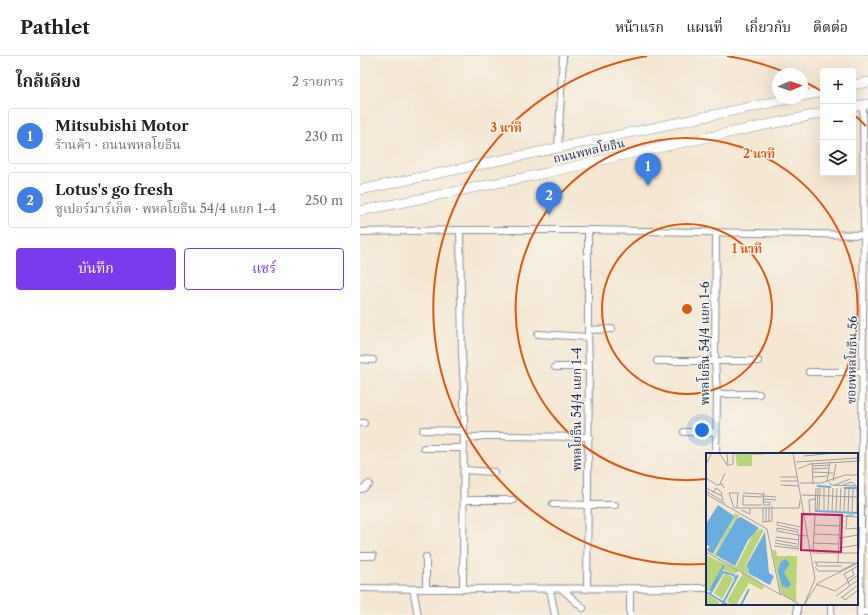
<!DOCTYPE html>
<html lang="th">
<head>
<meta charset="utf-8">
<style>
  body { margin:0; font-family:"Libre Caslon Text","Noto Serif Thai",serif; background:#f6f6f6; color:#222 }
  .controls { position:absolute; right:12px; top:12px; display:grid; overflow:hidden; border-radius:4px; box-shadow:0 4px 16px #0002 }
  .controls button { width:36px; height:36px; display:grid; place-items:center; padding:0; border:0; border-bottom:1px solid #e0e0e0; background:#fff; color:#222; font:20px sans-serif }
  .compass { position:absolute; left:412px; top:12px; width:36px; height:36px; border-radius:50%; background:#fff; box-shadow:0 4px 16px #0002; rotate:88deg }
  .you { position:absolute; left:342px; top:374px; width:14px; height:14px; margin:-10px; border:3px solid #fff; border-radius:50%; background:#1a73e8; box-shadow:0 0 0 6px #1a73e833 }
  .badge { display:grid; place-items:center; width:26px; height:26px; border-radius:50%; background:#7c3aed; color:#fff; font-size:13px; font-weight:700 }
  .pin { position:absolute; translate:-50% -33px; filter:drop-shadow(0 1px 2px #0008) }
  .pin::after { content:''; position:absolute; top:21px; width:14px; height:12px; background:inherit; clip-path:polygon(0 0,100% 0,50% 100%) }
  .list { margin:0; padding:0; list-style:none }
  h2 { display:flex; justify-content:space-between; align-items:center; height:52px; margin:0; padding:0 16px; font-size:17px }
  h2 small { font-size:13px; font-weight:400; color:#767676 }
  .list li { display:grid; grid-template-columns:26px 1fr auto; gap:12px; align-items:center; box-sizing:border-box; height:56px; margin:0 8px 8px; padding:0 8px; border:1px solid #e0e0e0; border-radius:4px }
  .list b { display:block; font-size:15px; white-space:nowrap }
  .list p { margin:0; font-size:13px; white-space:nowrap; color:#767676 }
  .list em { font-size:13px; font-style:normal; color:#767676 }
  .actions { display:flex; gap:8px; padding:12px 16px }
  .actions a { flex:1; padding:9px 0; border:1px solid #7c3aed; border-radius:4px; text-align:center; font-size:14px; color:#7c3aed }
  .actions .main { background:#7c3aed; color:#fff }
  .icon { flex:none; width:22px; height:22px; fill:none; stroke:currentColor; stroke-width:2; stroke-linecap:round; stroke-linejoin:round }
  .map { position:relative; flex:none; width:508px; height:559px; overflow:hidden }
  header { display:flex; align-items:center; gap:24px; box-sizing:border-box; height:56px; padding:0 20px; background:#fff; border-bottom:1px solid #e0e0e0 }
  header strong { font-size:19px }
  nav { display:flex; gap:22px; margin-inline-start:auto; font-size:14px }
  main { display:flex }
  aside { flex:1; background:#fff }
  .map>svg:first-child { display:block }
</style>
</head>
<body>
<header>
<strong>Pathlet</strong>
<nav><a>หน้าแรก</a><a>แผนที่</a><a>เกี่ยวกับ</a><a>ติดต่อ</a></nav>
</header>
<main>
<aside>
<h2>ใกล้เคียง<small>2 รายการ</small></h2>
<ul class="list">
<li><span class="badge" style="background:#3f7fe0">1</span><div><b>Mitsubishi Motor</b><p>ร้านค้า · ถนนพหลโยธิน</p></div><em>230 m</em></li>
<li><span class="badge" style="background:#3f7fe0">2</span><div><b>Lotus's go fresh</b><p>ซูเปอร์มาร์เก็ต · พหลโยธิน 54/4 แยก 1-4</p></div><em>250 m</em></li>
</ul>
<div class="actions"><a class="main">บันทึก</a><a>แชร์</a></div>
</aside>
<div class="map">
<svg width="508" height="559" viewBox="0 0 508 559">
  <rect width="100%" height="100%" fill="#f7f3e8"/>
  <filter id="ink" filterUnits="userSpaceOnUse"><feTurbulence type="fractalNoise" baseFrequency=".025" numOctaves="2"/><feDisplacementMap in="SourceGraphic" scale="8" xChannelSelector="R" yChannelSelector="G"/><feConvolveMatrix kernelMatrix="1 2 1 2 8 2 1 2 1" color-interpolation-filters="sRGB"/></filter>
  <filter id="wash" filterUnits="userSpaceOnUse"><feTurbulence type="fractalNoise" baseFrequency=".012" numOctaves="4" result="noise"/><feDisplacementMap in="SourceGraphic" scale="16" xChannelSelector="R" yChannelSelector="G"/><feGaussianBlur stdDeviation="0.9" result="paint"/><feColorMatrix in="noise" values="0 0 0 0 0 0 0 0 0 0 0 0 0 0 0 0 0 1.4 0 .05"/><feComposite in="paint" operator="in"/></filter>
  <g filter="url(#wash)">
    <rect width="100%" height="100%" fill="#f5e7d2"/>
  </g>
  <g filter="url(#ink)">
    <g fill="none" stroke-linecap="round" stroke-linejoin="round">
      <g stroke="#888b98" stroke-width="8">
        <g id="minor">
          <polyline points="198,92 203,0"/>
          <polyline points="100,174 102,298 104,332 103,533"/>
          <polyline points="0,176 100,174 228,174 504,179"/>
          <polyline points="356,176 355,304 357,338 356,398"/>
          <polyline points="228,274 252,273"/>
          <polyline points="178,278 228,281"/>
          <polyline points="0,303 13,304"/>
          <polyline points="297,305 398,305"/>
          <polyline points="195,311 229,311"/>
          <polyline points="449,316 503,316"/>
          <polyline points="357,338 399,338"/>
          <polyline points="0,367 4,367"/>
          <polyline points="63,374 104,375"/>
          <polyline points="324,376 356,376"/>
          <polyline points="104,383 123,380 140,380 229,381"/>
          <polyline points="64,392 104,392"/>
          <polyline points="104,414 134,416"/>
          <polyline points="0,433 4,432 9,428"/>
          <polyline points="104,444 153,444"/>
          <polyline points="193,448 228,449 255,449"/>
          <polyline points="0,500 13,500"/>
          <polyline points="66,501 66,533"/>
          <polyline points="0,532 66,533 347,532"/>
          <polyline points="53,533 58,559"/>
          <polyline points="190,533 195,559"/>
          <polyline points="202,533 223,552"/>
          <polyline points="227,533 229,311 228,274 228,174"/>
          <polyline points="270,533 270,559"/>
          <polyline points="437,548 437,559"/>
          <polyline points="500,556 508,556"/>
          <polyline points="471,559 471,548"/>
          <polyline points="500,559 504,179 503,49"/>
        </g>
      </g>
      <g stroke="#888b98" stroke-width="10">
        <g id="primary">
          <polyline points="493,29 508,26"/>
          <polyline points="442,40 463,36"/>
          <polyline points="493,51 508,48"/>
          <polyline points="0,134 433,42"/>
          <polyline points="0,155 186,117 250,102 463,57"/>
        </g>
      </g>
      <use href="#minor" stroke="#fff" stroke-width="6"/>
      <use href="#primary" stroke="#fff" stroke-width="9"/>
    </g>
  </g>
  <g fill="none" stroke="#de5710" stroke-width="2">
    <circle cx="327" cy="253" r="85"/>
    <path d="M346 423A171 171 0 1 1 419 397"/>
    <path d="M345 508A256 256 0 0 1 287 0M367 0A256 256 0 0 1 427 17M443 25A256 256 0 0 1 463 36M493 58A256 256 0 0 1 506 70"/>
  </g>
  <g text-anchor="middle" stroke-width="3" stroke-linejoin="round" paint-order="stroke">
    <g font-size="12" fill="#1b2f5e" stroke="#f7f3e8">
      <text transform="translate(229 95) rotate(-13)" y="4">ถนนพหลโยธิน</text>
      <text transform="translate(345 287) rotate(-90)" y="4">พหลโยธิน 54/4 แยก 1-6</text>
      <text transform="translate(492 304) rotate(-89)" y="4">ซอยพหลโยธิน 56</text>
      <text transform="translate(217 353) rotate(-90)" y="4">พหลโยธิน 54/4 แยก 1-4</text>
    </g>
  </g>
  <g transform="translate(346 397)">
    <rect width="152" height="152" fill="#f5e7d2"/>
    <path d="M29,0H57V2H46V13H31ZM29,60L34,63L29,66L10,103L30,114L47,81L54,76L58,77L39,113L43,116L41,120L57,131L0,98L8,102ZM66,97H70L71,103H91L90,149L75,140ZM0,102L32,117L30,121L17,117L3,138L0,137ZM19,120L28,125L16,146L8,140ZM37,120L58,133L56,137L43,130L30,152H25L21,148ZM0,141L12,148L14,152H0Z" fill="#b9d479"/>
    <path d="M12,52L28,63L7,101L0,97L4,94L0,91V71ZM35,64L53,75L42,87L29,113L10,102L30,66ZM59,79L63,120L68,123L64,132L42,120L43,116L40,113ZM79,106L84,110L78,120L85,131L82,135L76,133L72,118L74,110Z" fill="#6aaee0"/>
    <path fill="none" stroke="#6aaee0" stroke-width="2" d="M111,33L125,34M138,35H152M109,58L152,60M4,138L18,112M0,139L22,152M4,141L17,119L28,122L30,127M16,152L32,122M35,152L43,136"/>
    <path fill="none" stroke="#9e9da4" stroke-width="1" d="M13,0L22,13L21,0M87,0L109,126L98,152M98,3L129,0M90,9L152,5M106,10L107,31M0,11L6,0M23,12L27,11V0M107,13L123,12M92,16L104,11L152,8M107,16L122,15M107,19L127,20M74,24H91M107,24L121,23M0,25L11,32L16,31L18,35M74,28H92M127,28L130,11M121,29L124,9M123,29L125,32L152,33M94,30H115L139,22H152M14,31L19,20M75,32L93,33M129,32L144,26M137,32L146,29L150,33M0,35L16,43L17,47M0,38L19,50M7,40L10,35L16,40L15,43M31,40H23L28,55H93L94,47M0,41L61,76L74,140L94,152M37,42V52H56M96,42L152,44M37,43L56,44V41L37,40M57,43L70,44M57,46L70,47M57,49H64V52H58L57,49L58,39M57,54V69M60,54V69M63,54V69M31,55L32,39M35,57L44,61V55M109,57L110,35M111,57L112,35M113,57L114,35M118,57V35M122,58L123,35M126,58L127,35M130,58L131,35M134,58L135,35M138,58L139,35M142,59L143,36M146,59L147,36M151,59V36M100,61L152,64M104,62L103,47L109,46M148,62H141L140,76L152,75M56,69L66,68V53M108,72L134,73M93,77L71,72V69L94,74M108,81L133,82M92,82V79L71,75V78L92,82L101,83M70,84L93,87M133,85L152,82M69,87L91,91M69,90L91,94M107,90L133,91M68,93L92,96M133,95L152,92M92,97L93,82M0,99L75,142M107,99L109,62M106,100H152M108,109L149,110M110,109L111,113H136M132,109L134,63M109,114L112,118H134L152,109M141,126L148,122L146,116M110,131L129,138L152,122M144,133L138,121L152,113M130,143L152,127M136,144L139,147L152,137M135,145L152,132M98,152L112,130L152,110"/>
    <path fill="#c2185b" fill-opacity="0.15" stroke="#c2185b" stroke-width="2" d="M96,61L136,62L135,99L95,97Z"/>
    <rect width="152" height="152" fill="none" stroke="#1b2f5e" stroke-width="2"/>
  </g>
  <circle cx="327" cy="253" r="6" fill="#de5710" stroke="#f7f3e8" stroke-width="2"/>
  <g font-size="12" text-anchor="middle" font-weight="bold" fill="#de5710" stroke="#f7f3e8" stroke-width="3" stroke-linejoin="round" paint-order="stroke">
    <text x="146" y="76">3 นาที</text>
    <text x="399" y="102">2 นาที</text>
    <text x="387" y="197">1 นาที</text>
  </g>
</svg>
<div class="controls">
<button>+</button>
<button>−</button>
<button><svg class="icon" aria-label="layers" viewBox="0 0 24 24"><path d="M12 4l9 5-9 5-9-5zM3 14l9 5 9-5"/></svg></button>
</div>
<svg class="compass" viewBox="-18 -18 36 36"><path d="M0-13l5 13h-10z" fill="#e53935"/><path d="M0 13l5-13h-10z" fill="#767676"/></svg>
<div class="you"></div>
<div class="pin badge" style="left:288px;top:130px;background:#3f7fe0">1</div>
<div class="pin badge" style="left:189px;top:159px;background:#3f7fe0">2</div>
</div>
</main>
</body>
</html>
